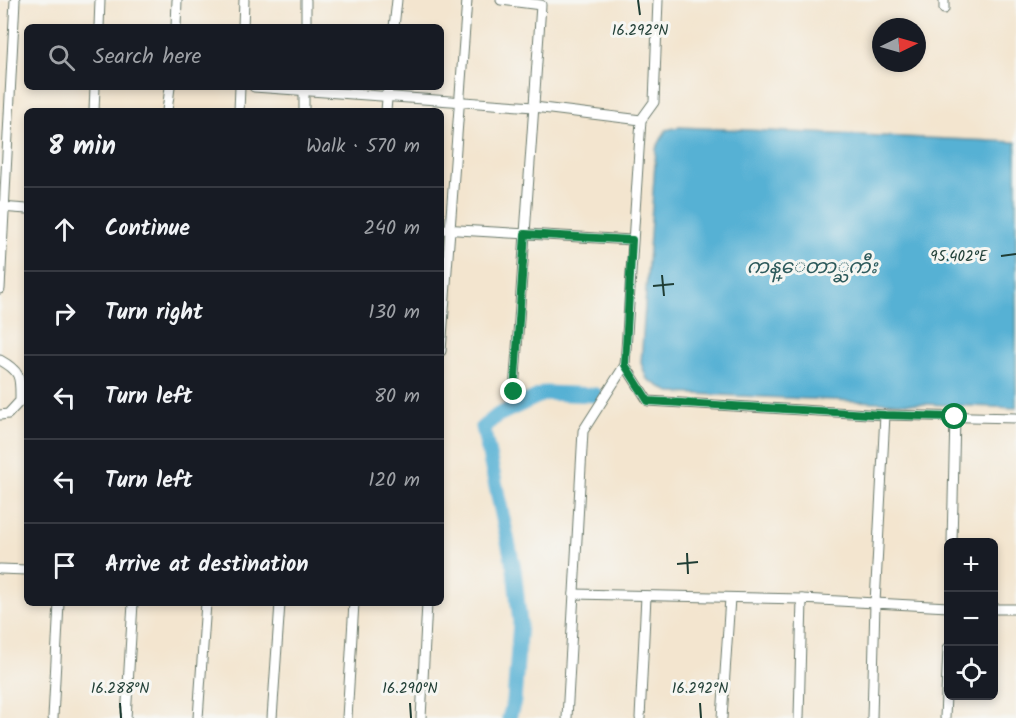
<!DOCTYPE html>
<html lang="en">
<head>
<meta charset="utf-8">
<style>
  body { margin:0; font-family:Kalam,"Noto Sans Myanmar",sans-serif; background:#242831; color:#f1f3f6 }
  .controls { position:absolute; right:18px; bottom:18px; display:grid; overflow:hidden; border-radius:9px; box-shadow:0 3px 9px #0003 }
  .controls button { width:54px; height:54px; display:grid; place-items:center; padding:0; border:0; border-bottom:2px solid #363941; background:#171b24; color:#f1f3f6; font:30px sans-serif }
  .compass { position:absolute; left:872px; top:18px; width:54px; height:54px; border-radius:50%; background:#171b24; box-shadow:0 3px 9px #0003; rotate:85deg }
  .stop { position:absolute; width:18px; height:18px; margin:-14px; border:4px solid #0b8043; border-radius:50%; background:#fff }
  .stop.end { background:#0b8043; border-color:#fff; box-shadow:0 2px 6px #0008 }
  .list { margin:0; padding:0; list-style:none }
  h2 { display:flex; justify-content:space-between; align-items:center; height:78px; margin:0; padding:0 24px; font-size:26px }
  h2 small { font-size:20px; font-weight:400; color:#9ea1a6 }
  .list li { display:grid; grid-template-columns:39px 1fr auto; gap:18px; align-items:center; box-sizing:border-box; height:84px; padding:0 24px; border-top:2px solid #363941 }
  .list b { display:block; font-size:22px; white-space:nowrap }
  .list em { font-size:20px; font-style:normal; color:#9ea1a6 }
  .icon { flex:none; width:33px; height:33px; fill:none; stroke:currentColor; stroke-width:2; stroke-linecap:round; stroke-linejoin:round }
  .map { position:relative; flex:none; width:1016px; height:718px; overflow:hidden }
  .search { position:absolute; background:#171b24; box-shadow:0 3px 9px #0003; left:24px; top:24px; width:420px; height:66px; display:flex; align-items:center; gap:15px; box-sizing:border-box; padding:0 21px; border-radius:9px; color:#9ea1a6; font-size:22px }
  .panel { position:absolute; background:#171b24; box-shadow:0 3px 9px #0003; left:24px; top:108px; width:420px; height:498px; border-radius:9px }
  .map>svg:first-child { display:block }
</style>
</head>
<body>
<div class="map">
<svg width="1016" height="718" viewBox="0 0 1016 718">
  <rect width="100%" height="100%" fill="#f6f6f2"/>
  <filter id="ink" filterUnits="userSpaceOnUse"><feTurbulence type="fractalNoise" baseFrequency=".0167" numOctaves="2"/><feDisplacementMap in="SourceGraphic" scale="12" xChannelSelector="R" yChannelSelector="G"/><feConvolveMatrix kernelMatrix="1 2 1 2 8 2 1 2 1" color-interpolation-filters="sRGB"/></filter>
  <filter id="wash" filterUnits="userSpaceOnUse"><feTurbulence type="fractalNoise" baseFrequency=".008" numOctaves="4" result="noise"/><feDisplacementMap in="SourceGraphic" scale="24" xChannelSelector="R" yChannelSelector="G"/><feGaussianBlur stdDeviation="1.35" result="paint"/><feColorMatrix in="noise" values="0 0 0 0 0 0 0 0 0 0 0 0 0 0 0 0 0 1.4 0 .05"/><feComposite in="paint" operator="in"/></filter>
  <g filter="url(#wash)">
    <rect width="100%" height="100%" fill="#f3e5cf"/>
    <polygon fill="#56b1d4" stroke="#3a7784" stroke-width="1.5" points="679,127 1016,142 1016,408 671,393 647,379 641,363 656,149 666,130"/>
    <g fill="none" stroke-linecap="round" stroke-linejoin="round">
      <polyline stroke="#56b1d4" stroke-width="15" points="509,718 514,701 520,623 514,569 483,427 498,415 545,393 596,395"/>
    </g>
  </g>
  <g filter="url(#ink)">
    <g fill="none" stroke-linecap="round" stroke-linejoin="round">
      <g stroke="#69786a" stroke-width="11">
        <g id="minor">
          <polyline points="501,0 541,5 514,391"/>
          <polyline points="944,0 944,9"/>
          <polyline points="99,27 100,0"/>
          <polyline points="176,27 177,0"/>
          <polyline points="243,27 244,0"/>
          <polyline points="306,27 306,0"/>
          <polyline points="394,27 397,0"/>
          <polyline points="254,87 534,107 641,120"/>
          <polyline points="94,111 95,87"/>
          <polyline points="167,111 170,87"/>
          <polyline points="239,111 240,87"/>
          <polyline points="304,111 304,87"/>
          <polyline points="386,111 388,87"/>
          <polyline points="0,207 27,209"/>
          <polyline points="441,229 632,240"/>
          <polyline points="0,289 15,0"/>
          <polyline points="441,351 467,0"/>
          <path d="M0,360C22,372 20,378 20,401L8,414L0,415"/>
          <polyline points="625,365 648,401 885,415 1016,418"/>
          <polyline points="952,542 955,417"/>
          <polyline points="0,569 27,570"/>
          <polyline points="574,594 802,599"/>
          <polyline points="994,609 1016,609"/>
          <polyline points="53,718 59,603"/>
          <polyline points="126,718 133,603"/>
          <polyline points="198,718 206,603"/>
          <polyline points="272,718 280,603"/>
          <polyline points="347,718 354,603"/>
          <polyline points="421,718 427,603"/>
          <polyline points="567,718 583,431 625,365 641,120 654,102 658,0"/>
          <polyline points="640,718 646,596"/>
          <polyline points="722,718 730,598"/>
          <polyline points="799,718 802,599 875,603 885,415"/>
          <polyline points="872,718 875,603 948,607"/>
          <polyline points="945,718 948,648"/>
        </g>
      </g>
      <use href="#minor" stroke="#fff" stroke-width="9"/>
    </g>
  </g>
  <g fill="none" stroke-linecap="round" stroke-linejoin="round" filter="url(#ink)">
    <polyline stroke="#0b8043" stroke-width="8" points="514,392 525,234 632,240 625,365 648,401 885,415 955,417"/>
  </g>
  <path fill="none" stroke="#1f3d34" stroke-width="2" d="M638,0L640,15M1001,256L1016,254M662,275L664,296M653,286L674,284M687,553L688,574M677,564L698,562M120,703L121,718M410,703L411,718M700,703L701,718"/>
  <g text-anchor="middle" stroke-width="6" stroke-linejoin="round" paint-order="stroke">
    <g font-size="20" font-style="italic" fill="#2d5a5c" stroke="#f6f6f2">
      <text x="812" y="273">ကန္ေတာ္ႀကီး</text>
    </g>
  </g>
  <g font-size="15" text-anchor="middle" fill="#1f3d34" stroke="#f6f6f2" stroke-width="6" stroke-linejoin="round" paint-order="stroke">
    <text x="640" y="35">16.292°N</text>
    <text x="959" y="261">95.402°E</text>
    <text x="120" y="693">16.288°N</text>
    <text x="410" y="693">16.290°N</text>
    <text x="700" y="693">16.292°N</text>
  </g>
</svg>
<div class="controls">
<button>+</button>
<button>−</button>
<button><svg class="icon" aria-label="locate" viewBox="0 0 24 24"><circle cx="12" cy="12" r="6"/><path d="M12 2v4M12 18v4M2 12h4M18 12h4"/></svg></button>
</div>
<svg class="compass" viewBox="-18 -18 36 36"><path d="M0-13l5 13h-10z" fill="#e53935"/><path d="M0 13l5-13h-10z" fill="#9ea1a6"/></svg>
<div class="stop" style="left:955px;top:417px"></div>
<div class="stop end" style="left:514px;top:392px"></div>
<div class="search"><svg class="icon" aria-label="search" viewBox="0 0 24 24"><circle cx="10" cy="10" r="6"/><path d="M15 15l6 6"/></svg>Search here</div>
<section class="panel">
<h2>8 min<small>Walk · 570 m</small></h2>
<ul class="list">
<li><svg class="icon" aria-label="ahead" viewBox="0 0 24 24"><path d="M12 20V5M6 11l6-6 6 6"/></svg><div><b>Continue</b></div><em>240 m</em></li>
<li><svg class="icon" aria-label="right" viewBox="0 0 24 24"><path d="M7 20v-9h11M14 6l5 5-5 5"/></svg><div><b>Turn right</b></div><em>130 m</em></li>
<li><svg class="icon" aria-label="left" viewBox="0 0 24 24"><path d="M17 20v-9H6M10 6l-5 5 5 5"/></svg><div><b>Turn left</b></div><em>80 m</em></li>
<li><svg class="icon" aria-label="left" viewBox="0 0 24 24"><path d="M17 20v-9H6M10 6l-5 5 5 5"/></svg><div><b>Turn left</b></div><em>120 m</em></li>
<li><svg class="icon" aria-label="arrive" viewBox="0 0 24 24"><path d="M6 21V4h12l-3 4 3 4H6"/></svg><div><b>Arrive at destination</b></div></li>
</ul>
</section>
</div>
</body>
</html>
